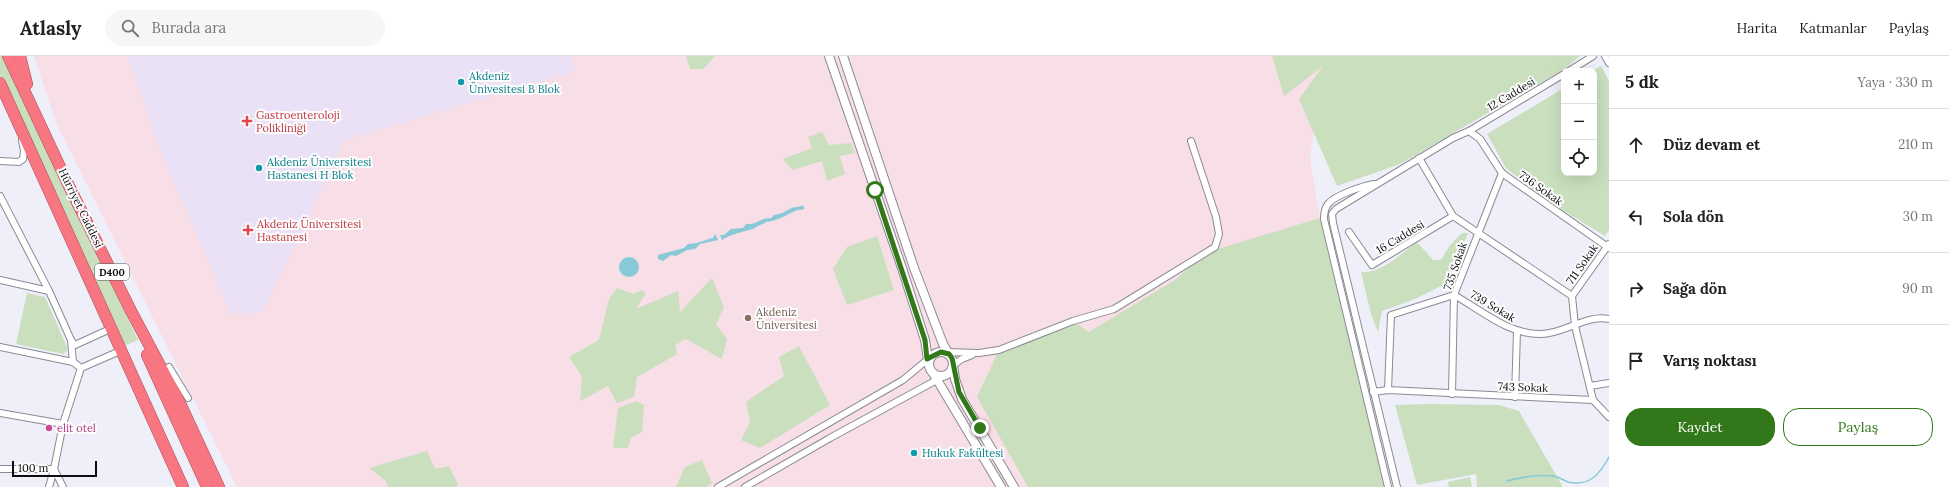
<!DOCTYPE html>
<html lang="tr">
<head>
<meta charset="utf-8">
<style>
  body { margin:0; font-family:Lora,serif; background:#f6f6f6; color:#202124 }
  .controls { position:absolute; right:12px; top:12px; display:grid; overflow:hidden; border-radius:8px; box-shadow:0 4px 16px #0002 }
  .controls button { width:36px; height:36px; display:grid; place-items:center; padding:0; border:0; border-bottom:1px solid #e0e0e0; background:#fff; color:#202124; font:20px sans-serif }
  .scale { position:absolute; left:12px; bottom:10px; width:85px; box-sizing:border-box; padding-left:4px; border:2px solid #0d0d10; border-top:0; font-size:11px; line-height:14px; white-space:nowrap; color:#0d0d10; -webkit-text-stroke:3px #fdfdfd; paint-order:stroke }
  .stop { position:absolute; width:12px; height:12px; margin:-9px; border:3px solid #32781a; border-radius:50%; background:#fff }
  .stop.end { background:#32781a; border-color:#fff; box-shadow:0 1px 4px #0008 }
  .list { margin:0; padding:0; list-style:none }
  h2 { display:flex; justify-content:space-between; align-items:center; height:52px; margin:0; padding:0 16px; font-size:17px }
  h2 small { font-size:13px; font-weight:400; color:#757577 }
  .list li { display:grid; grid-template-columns:26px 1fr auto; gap:12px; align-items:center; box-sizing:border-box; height:72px; padding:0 16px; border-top:1px solid #e0e0e0 }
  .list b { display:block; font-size:15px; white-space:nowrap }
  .list em { font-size:13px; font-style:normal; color:#757577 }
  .actions { display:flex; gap:8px; padding:12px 16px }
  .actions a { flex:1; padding:9px 0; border:1px solid #32781a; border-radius:16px; text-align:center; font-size:14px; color:#32781a }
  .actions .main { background:#32781a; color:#fff }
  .icon { flex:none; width:22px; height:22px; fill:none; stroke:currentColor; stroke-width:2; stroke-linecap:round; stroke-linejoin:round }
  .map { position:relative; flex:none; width:1609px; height:431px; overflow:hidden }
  header { display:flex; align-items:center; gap:24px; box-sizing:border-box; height:56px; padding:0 20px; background:#fff; border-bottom:1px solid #e0e0e0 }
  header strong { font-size:19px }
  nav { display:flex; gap:22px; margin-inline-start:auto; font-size:14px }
  .search { width:280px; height:36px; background:#f6f6f6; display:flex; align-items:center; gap:10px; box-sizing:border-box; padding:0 14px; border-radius:22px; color:#757577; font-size:15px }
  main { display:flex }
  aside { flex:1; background:#fff }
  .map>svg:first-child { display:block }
</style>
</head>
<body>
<header>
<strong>Atlasly</strong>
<div class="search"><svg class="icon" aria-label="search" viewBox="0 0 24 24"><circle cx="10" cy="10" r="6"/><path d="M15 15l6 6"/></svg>Burada ara</div>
<nav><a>Harita</a><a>Katmanlar</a><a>Paylaş</a></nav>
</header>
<main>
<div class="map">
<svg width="1609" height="431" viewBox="0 0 1609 431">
  <rect width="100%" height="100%" fill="#efeffa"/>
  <polygon fill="#f8dee6" points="34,0 1325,0 1310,102 1320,162 1385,431 237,431 57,69"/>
  <polygon fill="#ebe1f7" points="128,0 570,0 575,15 345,84 263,255 242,258 231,257 159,92"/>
  <g fill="#c9dfbe">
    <polygon points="0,0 3,0 138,284 124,290 0,19"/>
    <polygon points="686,0 715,0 703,13 690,13"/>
    <polygon points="1272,0 1580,0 1564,13 1400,108 1337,130 1299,43 1323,10 1284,40"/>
    <polygon points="1601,10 1609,25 1609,174 1605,180 1543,142 1506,112 1487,78 1564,32 1564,117 1594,117 1594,15 1592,15"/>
    <polygon points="822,76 829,89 851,87 855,97 840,100 845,118 827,125 822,105 793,114 783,103 812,92 808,81"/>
    <polygon points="1320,162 1385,431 1028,431 977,341 999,294 1073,265 1089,276 1175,224 1205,197"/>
    <path d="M1462,177H1468L1447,227L1415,243L1382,255L1378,276L1371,258L1361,216C1381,218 1402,197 1417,186L1433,204H1441L1450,189Z"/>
    <polygon points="877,180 894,234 847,249 833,213 847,191"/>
    <polygon points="712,222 724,251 716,268 727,283 722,303 686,283 675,289 677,298 637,321 634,341 617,347 608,330 580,345 582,320 569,301 599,284 609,243 617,232 633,238 642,234 646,237 636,253 678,235 680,256"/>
    <polygon points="27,237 45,241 67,291 67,295 63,298 16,288"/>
    <polygon points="799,290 830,349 760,392 741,384 750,366 746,346 784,320 779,301"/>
    <polygon points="637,345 644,349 642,376 631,382 628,392 613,392 618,352"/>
    <polygon points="1428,348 1499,349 1519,355 1563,431 1477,431 1476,418 1417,429 1395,349"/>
    <polygon points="427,395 435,413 449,410 458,428 455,431 388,431 386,425 369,412"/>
    <polygon points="702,404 712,427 706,431 676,431 685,411"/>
    <polygon points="1470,421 1472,431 1449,431 1448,426"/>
  </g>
  <g fill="#87c9d6">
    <path d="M803,149L804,153C801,154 798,153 795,155C784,160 779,164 766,166L763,168C755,170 755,173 749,174C739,177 731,178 722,184L720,179H724L731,173L743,172L746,168C757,169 760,162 771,162L774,159C781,158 784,156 790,153C794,150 799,152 803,149Z"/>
    <path d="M715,178L718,184L700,188L695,193L687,194L676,200L671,199L663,205L658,203V199L684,192L688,188C697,188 704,184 713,182Z"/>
    <circle cx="629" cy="211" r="10"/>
  </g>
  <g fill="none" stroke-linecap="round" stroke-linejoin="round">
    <path stroke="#87c9d6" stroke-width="1.5" d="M1507,425C1523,421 1537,418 1554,420C1559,421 1563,424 1568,426C1589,431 1600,418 1609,401"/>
    <g stroke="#8a8a94" stroke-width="8">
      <g id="street">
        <polyline points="1605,0 1609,7"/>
        <polyline points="1569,15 1593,0"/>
        <polyline points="1469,75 1564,18"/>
        <polyline points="1419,102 1453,160 1572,240 1575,270 1593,344 1609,361"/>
        <polyline points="0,105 19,106 23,103 24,95 22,84"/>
        <path d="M1374,128C1363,130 1335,139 1328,148C1325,152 1324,158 1324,163L1388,431"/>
        <polyline points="0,140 49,235 71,284 73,306"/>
        <polyline points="1349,176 1372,209 1453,160"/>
        <polyline points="0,224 49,235"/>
        <polyline points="1572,240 1609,188"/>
        <polyline points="71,284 75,289 110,273"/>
        <polyline points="0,291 73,306 81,312 120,295"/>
        <polyline points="946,296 979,297 999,294 1073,265 1114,253 1215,191 1219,178 1216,161 1191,85"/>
        <polyline points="953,309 962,303 972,299"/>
        <polyline points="169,311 188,342"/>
        <polyline points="1590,330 1609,327"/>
        <path d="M1388,334L1391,259L1454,239C1481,254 1509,279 1541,278C1564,278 1587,258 1609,263"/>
        <polyline points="1373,336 1388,334 1593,344"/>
        <polyline points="1452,338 1454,239 1502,117"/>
        <polyline points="1515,341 1517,275"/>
        <polyline points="0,357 63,368"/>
        <polyline points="0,413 54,413 63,368 81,312"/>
        <polyline points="54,413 63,431"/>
        <polyline points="49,431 54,413"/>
        <polyline points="718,431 903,324 933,299"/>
        <polyline points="745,431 830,382 944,320"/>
        <polyline points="1397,431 1333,167 1332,158 1336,153 1453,82 1469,75 1480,83 1502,117 1609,192"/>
      </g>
    </g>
    <g stroke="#8a8a94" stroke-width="10">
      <g id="secondary">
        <polyline points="829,0 902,212 925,284 929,310"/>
        <polyline points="843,0 914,212 943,288 949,298"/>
        <circle cx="941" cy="308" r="12"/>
        <polyline points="953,309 955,323 962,343 1014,431"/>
        <polyline points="933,317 1001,431"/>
      </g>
    </g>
    <g stroke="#a5515a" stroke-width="12">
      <g id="highway">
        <polyline points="8,0 69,130 131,255 179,345 219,431"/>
        <polyline points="20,0 27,28"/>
        <polyline points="0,27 183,431"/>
        <polyline points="147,299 207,431"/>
      </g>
    </g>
    <use href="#street" stroke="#fff" stroke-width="6"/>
    <use href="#secondary" stroke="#fff" stroke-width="8"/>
    <use href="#highway" stroke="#f77682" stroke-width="11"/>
  </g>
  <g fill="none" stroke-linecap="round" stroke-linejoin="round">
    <polyline stroke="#32781a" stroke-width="5" points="875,134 925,284 927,303 941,296 949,298 952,302 959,336 980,372"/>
  </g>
  <g fill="#0f9aa8" stroke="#fdfdfd" stroke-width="1.5">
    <circle cx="461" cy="26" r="4"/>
    <circle cx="259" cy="112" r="4"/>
    <circle cx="914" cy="397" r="4"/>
  </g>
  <g fill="#e0444e" stroke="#fdfdfd" stroke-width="1.5">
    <path d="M245 59h4v4h4v4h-4v4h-4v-4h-4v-4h4z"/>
    <path d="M246 168h4v4h4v4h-4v4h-4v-4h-4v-4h4z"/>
  </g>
  <circle fill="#8d6e63" stroke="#fdfdfd" stroke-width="1.5" cx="748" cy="262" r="4"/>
  <circle fill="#d1479c" stroke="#fdfdfd" stroke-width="1.5" cx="49" cy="372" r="4"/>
  <g text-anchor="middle" stroke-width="4" stroke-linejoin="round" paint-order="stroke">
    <rect fill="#fdfdfd" stroke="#555557" stroke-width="1" x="95" y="208" width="34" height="16" rx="3"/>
    <g font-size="10" font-weight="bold" fill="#0d0d10">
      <text x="112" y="220">D400</text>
    </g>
    <g font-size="11" fill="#0d838f" stroke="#fdfdfd" text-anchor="start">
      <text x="469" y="24">Akdeniz<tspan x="469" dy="13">Ünivesitesi B Blok</tspan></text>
      <text x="267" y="110">Akdeniz Üniversitesi<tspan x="267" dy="13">Hastanesi H Blok</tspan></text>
      <text x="922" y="401">Hukuk Fakültesi</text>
    </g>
    <g font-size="11" fill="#0d0d10" stroke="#fdfdfd">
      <text transform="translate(1511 38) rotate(-31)" y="4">12 Caddesi</text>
      <text transform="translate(1541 132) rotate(35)" y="4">736 Sokak</text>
      <text transform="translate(81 152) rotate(64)" y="4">Hürriyet Caddesi</text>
      <text transform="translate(1400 181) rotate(-31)" y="4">16 Caddesi</text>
      <text transform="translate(1582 208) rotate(-55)" y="4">711 Sokak</text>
      <text transform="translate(1455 210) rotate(-71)" y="4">735 Sokak</text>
      <text transform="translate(1493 250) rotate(31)" y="4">739 Sokak</text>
      <text transform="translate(1523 331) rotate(2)" y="4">743 Sokak</text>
    </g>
    <g font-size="11" fill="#be3a42" stroke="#fdfdfd" text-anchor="start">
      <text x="256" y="63">Gastroenteroloji<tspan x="256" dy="13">Polikliniği</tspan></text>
      <text x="257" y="172">Akdeniz Üniversitesi<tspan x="257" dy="13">Hastanesi</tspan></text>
    </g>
    <g font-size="11" fill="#785e54" stroke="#fdfdfd" text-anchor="start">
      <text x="756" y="260">Akdeniz<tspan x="756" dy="13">Üniversitesi</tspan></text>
    </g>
    <g font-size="11" fill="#b23c85" stroke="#fdfdfd" text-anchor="start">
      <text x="57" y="376">elit otel</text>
    </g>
  </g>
</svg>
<div class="controls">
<button>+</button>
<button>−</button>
<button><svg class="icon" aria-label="locate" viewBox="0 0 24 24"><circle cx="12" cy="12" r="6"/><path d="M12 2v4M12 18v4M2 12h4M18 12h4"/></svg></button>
</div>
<div class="scale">100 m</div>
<div class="stop" style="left:875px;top:134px"></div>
<div class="stop end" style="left:980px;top:372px"></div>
</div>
<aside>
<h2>5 dk<small>Yaya · 330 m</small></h2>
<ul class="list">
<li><svg class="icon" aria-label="ahead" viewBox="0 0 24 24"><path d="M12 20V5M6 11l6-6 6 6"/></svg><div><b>Düz devam et</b></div><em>210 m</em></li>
<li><svg class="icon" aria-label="left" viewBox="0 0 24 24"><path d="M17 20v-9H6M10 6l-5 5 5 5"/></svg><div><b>Sola dön</b></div><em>30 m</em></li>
<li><svg class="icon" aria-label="right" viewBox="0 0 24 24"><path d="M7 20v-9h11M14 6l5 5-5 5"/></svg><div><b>Sağa dön</b></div><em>90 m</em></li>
<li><svg class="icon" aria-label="arrive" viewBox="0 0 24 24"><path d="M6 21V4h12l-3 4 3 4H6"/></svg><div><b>Varış noktası</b></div></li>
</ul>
<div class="actions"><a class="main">Kaydet</a><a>Paylaş</a></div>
</aside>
</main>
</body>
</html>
